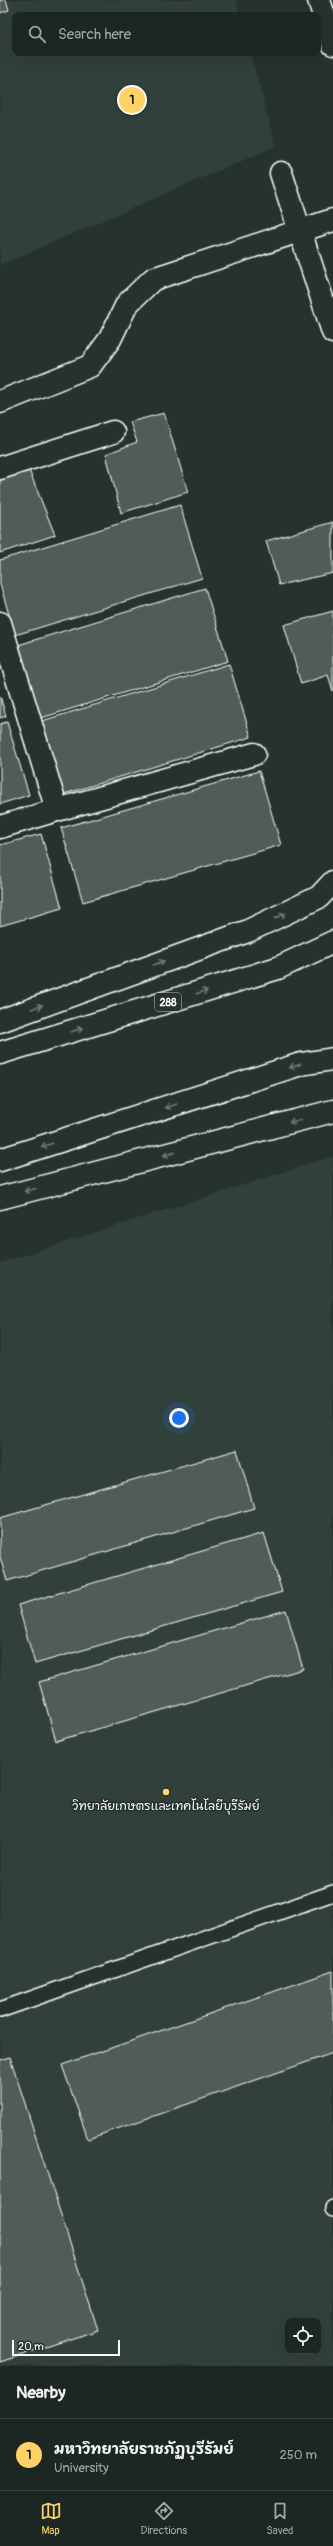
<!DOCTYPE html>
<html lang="en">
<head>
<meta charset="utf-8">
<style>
  body { margin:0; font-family:Pangolin,"Playpen Sans Thai",sans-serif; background:#252e2a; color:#f1f3f6 }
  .controls { position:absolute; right:12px; bottom:12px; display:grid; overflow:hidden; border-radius:8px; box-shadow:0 4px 16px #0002 }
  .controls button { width:36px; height:36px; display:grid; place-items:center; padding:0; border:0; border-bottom:1px solid #3a4340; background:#1c2622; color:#f1f3f6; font:20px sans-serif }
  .scale { position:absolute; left:12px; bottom:10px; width:108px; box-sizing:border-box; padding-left:4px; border:2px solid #fff; border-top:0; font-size:11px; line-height:14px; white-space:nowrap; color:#fff; -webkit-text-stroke:3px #26332d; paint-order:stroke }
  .you { position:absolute; left:179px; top:1418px; width:14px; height:14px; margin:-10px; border:3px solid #fff; border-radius:50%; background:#1a73e8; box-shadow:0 0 0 6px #1a73e833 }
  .badge { display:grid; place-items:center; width:26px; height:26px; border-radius:50%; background:#ffd166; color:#111; font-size:13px; font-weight:700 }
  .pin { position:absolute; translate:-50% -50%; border:2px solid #fff; box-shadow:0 1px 4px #0006 }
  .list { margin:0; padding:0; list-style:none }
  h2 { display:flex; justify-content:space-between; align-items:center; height:52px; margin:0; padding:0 16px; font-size:17px }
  h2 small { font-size:13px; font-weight:400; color:#a0a5a5 }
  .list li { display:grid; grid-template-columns:26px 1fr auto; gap:12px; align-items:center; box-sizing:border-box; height:72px; padding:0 16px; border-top:1px solid #3a4340 }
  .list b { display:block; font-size:15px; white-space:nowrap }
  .list p { margin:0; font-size:13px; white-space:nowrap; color:#a0a5a5 }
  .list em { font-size:13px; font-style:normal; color:#a0a5a5 }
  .icon { flex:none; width:22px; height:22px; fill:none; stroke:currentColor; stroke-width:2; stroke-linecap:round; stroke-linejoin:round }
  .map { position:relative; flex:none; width:333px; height:2366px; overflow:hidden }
  .search { position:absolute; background:#1c2622; box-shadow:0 4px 16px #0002; left:12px; right:12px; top:12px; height:44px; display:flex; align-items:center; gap:10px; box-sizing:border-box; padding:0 14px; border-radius:8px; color:#a0a5a5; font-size:15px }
  .sheet { height:124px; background:#1c2622 }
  nav { display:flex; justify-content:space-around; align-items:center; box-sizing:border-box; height:56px; border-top:1px solid #3a4340; background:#1c2622; font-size:11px; color:#a0a5a5 }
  nav a { display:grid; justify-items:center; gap:2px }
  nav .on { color:#ffd166 }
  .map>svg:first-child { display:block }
</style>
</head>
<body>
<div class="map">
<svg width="333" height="2366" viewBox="0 0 333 2366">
  <rect width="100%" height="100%" fill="#26332d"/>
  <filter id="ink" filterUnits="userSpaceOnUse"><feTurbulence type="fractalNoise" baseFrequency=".025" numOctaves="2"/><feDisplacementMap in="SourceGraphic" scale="8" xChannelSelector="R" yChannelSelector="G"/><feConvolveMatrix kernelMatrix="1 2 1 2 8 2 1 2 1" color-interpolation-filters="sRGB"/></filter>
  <g filter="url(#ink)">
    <g fill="#333f3a" fill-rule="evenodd">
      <polygon points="0,0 236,0 240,15 15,15 15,53 250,53 276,146 0,265"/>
      <path d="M333,1156V2366H0V1263ZM288,2321H318V2351H288Z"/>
    </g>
    <g fill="#515c57" stroke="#fff">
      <polygon points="0,0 6,0 9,10 0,13"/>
      <polygon points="164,413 188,492 121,513 106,454 137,442 130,422"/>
      <polygon points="29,470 55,535 0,553 0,479"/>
      <polygon points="180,505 202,578 15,635 0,584 0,560"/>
      <polygon points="333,522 333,573 279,585 266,541"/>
      <polygon points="205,588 228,661 41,718 18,645"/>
      <polygon points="333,611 333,691 328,675 301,684 284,625"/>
      <polygon points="229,664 251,737 64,794 42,721"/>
      <polygon points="0,696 6,716 0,718"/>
      <polygon points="7,722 29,795 0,804 0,724"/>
      <polygon points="259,771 281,845 83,902 61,828"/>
      <polygon points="41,834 62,908 0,926 0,845"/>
      <polygon points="237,1450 254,1508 7,1581 0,1557 0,1518"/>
      <polygon points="264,1533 282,1592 35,1664 18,1605"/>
      <polygon points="286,1610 303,1669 56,1741 39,1682"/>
      <polygon points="333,1971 333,2053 88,2139 62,2065"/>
      <polygon points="10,2057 98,2330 0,2362 0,2060"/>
    </g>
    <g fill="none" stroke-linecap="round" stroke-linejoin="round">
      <g stroke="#fff" stroke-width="18">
        <g id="service">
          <polyline points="0,2010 333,1893"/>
          <polyline points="333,2208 333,2209"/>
        </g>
      </g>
      <g stroke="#fff" stroke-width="25">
        <g id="minor">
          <polyline points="281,173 333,332"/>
          <polyline points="0,402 90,366 110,339 127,304 153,279 333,220"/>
          <polyline points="0,468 113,432"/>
          <polyline points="0,623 57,810 0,827"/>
          <polyline points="57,810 254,754"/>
        </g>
      </g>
      <g stroke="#fff" stroke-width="25">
        <polyline id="secondary" points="319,0 333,44"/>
      </g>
      <g stroke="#fff" stroke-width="25">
        <g id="primary">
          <polyline points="0,1021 248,931 319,897 333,882"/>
          <polyline points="0,1053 278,968 333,942"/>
          <polyline points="0,1160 301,1064 333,1059"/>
          <polyline points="0,1198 333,1111"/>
        </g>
      </g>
      <use href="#service" stroke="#26332d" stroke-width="15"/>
      <use href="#minor" stroke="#26332d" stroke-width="22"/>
      <use href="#secondary" stroke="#26332d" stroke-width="22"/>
      <use href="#primary" stroke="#26332d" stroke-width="22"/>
    </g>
    <defs><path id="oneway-shaft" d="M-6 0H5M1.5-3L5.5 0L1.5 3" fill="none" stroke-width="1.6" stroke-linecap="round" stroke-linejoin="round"/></defs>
    <g stroke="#727a76">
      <use href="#oneway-shaft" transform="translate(280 916) rotate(-25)"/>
      <use href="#oneway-shaft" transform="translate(159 963) rotate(-20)"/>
      <use href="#oneway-shaft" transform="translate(202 992) rotate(-17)"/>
      <use href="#oneway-shaft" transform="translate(37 1007) rotate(-20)"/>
      <use href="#oneway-shaft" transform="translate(77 1030) rotate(-17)"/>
      <use href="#oneway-shaft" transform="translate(295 1066) rotate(162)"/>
      <use href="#oneway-shaft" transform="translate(171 1106) rotate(162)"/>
      <use href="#oneway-shaft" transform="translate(295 1121) rotate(165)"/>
      <use href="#oneway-shaft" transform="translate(47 1145) rotate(162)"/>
      <use href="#oneway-shaft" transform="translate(169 1154) rotate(165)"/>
      <use href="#oneway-shaft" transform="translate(30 1190) rotate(165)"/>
    </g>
  </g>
  <circle fill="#ffd166" stroke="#26332d" stroke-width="1.5" cx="166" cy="1792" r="4"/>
  <g text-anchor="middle" stroke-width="3" stroke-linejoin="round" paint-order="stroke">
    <rect fill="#26332d" stroke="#bec2c0" stroke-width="1" x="155" y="993" width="26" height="18" rx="3"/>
    <g font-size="11" font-weight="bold" fill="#fff">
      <text x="168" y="1006">288</text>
    </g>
    <g font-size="12" fill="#fff" stroke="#26332d">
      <text x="166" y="1810">วิทยาลัยเกษตรและเทคโนโลยีบุรีรัมย์</text>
    </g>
  </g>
</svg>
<div class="controls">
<button><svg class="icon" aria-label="locate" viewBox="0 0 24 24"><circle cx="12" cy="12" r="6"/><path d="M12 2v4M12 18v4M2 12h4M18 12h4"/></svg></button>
</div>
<div class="scale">20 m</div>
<div class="you"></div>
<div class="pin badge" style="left:132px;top:100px">1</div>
<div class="search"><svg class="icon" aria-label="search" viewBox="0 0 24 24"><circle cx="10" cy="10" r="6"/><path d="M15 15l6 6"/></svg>Search here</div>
</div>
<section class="sheet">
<h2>Nearby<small></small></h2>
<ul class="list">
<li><span class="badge">1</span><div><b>มหาวิทยาลัยราชภัฏบุรีรัมย์</b><p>University</p></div><em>250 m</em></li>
</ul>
</section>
<nav>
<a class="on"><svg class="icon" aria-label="map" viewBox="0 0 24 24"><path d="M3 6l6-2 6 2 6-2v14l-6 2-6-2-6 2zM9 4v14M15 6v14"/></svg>Map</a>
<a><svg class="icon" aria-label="directions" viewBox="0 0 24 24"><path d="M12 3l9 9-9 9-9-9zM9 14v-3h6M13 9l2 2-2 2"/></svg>Directions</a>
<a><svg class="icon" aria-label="saved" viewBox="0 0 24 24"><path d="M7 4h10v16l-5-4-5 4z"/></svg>Saved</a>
</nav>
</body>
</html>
